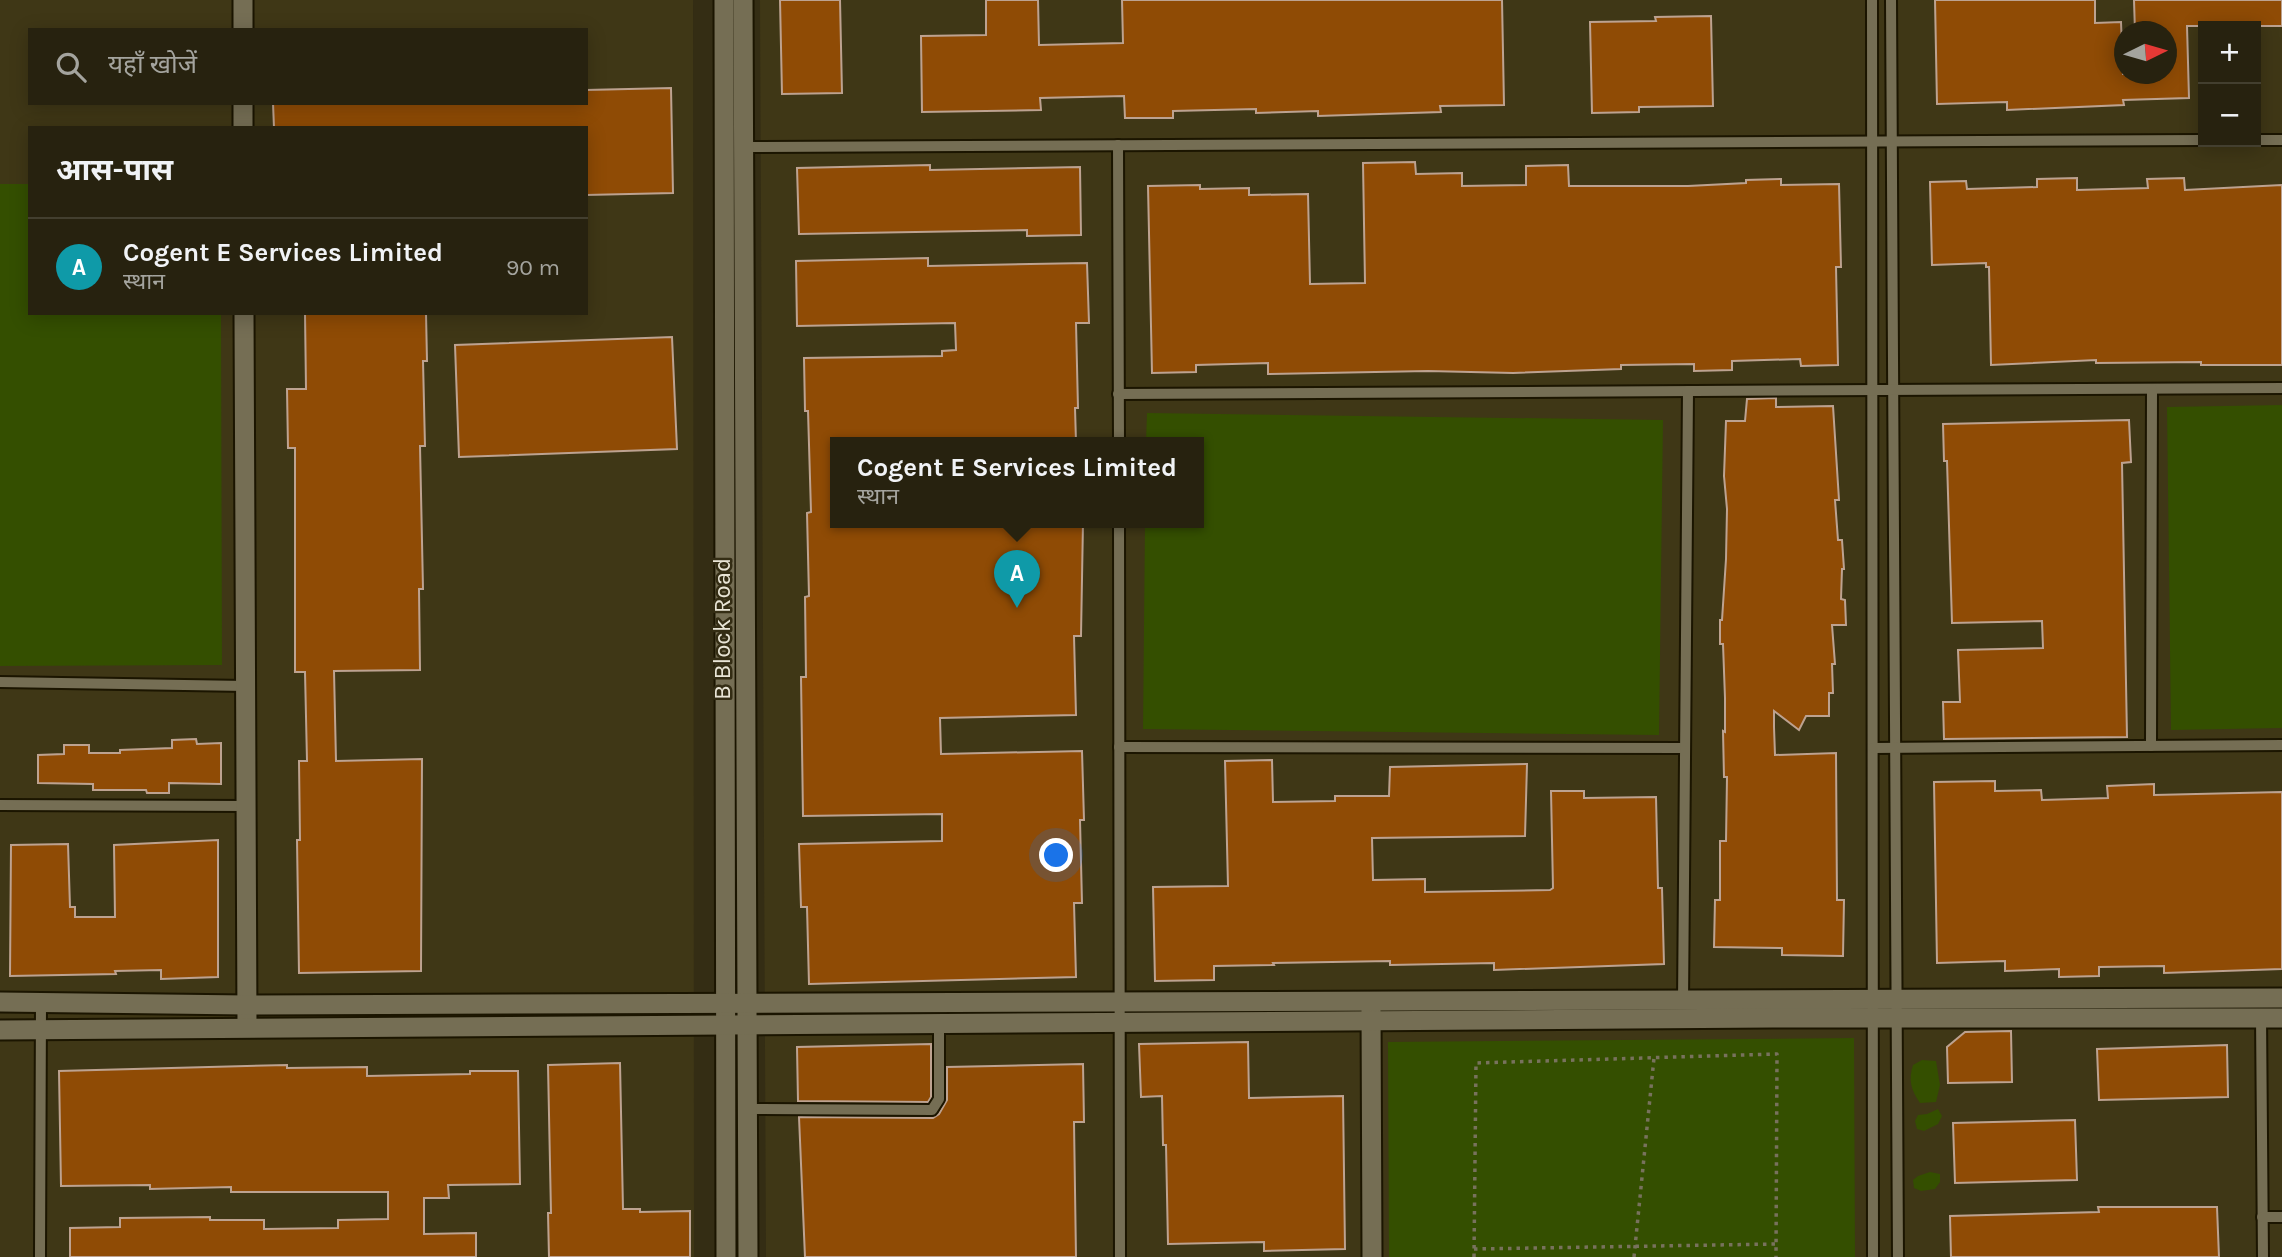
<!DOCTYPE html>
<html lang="hi">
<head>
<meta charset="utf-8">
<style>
  body { margin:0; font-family:Karla,"Noto Sans Devanagari",sans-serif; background:#332f1d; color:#f1f3f6 }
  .controls { position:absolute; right:21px; top:21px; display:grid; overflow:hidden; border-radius:0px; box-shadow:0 4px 18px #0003 }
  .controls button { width:63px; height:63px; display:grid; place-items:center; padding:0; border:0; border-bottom:2px solid #433f2f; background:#27220f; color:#f1f3f6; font:35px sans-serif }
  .compass { position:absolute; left:2114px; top:21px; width:63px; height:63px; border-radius:50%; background:#27220f; box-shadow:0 4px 18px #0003; rotate:85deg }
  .you { position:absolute; left:1057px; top:856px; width:24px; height:24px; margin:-18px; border:5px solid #fff; border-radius:50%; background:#1a73e8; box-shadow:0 0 0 10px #1a73e833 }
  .badge { display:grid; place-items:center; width:46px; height:46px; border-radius:50%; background:#d93025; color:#fff; font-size:23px; font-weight:700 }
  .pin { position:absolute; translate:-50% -58px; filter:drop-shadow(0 2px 4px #0008) }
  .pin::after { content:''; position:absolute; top:37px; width:24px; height:21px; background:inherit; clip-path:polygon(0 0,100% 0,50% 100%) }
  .popup { position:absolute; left:830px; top:437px; width:374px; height:91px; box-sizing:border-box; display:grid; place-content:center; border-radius:0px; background:#27220f; filter:drop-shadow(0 2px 5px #0005); font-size:23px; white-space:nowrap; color:#a4a49e }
  .popup b { font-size:26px; color:#f1f3f6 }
  .popup::after { content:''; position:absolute; left:50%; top:100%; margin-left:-14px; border:14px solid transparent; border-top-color:#27220f }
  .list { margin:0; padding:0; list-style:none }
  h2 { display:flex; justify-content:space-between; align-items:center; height:91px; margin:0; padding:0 28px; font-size:30px }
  h2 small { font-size:23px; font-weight:400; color:#a4a49e }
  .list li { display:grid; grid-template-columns:46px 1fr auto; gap:21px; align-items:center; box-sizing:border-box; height:98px; padding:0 28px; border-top:2px solid #433f2f }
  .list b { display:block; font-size:26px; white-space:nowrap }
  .list p { margin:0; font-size:23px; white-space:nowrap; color:#a4a49e }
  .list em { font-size:23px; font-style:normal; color:#a4a49e }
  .icon { flex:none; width:38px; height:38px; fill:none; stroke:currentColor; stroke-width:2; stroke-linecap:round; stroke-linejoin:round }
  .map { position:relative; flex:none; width:2282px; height:1257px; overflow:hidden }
  .search { position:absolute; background:#27220f; box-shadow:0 4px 18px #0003; left:28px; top:28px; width:560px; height:77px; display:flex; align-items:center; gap:18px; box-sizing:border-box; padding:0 24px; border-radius:0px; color:#a4a49e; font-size:26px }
  .panel { position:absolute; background:#27220f; box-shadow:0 4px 18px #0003; left:28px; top:126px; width:560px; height:189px; border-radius:0px }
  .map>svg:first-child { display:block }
</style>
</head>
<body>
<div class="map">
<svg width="2282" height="1257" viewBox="0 0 2282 1257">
  <rect width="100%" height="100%" fill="#342d14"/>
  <g fill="#3f3716" fill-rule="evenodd">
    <path d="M0,0H693L694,1257H0ZM30,30H586V103H30ZM30,128H586V313H30Z"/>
    <path d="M760,0H2282V1257H766ZM2203,26H2256V142H2203ZM2124,32H2166V74H2124ZM835,442H1199V522H835Z"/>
  </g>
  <g fill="#344f00">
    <polygon points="0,184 30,184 30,313 221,313 222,665 0,666"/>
    <polygon points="2282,405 2282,728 2171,730 2167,407"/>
    <polygon points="1147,413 1663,420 1659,735 1143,729 1145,522 1199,522 1199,442 1146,442"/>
    <polygon points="1854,1038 1855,1257 1389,1257 1388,1042"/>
    <path d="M1922,1060L1936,1061L1940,1085L1936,1102L1920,1103C1911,1090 1908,1080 1913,1065Z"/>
    <polygon points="1938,1109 1942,1116 1938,1124 1924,1131 1917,1129 1915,1121 1918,1115 1927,1114"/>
    <polygon points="1930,1172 1940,1174 1940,1182 1935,1189 1921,1191 1914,1188 1913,1180 1918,1176"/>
  </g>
  <g fill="#8f4b05" stroke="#bda290" stroke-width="2">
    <polygon points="780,0 840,0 842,93 782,94"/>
    <polygon points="986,0 1038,0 1039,45 1123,43 1122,0 1502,0 1504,105 1440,106 1441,112 1318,116 1318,111 1256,113 1256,109 1173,111 1173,118 1125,118 1124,96 1040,98 1041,110 922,112 921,36 986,35"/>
    <polygon points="1935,0 2095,0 2095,23 2121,22 2123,74 2166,74 2166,32 2135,32 2134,0 2282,0 2282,26 2187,26 2189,98 2123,100 2124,105 2007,110 2007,102 1937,104"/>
    <polygon points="1711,16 1713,106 1639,107 1639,112 1592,113 1590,22 1656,21 1655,17"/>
    <polygon points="671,88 673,193 586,195 586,128 274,128 273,103 586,103 586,90"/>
    <polygon points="1415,162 1416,174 1462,173 1462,186 1526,185 1526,166 1568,165 1569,186 1688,186 1746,183 1746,180 1781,179 1781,185 1839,184 1841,267 1836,267 1838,365 1801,366 1800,359 1732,361 1732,370 1694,371 1694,364 1621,365 1621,369 1513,373 1428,371 1268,374 1268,363 1196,365 1196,372 1152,373 1148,186 1200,185 1200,189 1249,188 1249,195 1308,194 1310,284 1365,283 1363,163"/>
    <polygon points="930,165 930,170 1080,167 1081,235 1027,236 1027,230 799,234 797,168"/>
    <polygon points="2077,178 2077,190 2148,188 2147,179 2184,178 2185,190 2282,185 2282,365 2201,365 2201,362 2096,363 2096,360 1991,365 1989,267 1986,267 1986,263 1932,265 1930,182 1966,181 1967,189 2037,187 2037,179"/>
    <polygon points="928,258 928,266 1087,263 1089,323 1076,323 1078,408 1075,408 1076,442 835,442 835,522 1083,522 1081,636 1074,636 1076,715 940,718 941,754 1082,751 1084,820 1080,820 1082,903 1074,903 1076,977 809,984 807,907 801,907 799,844 942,841 942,814 803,816 801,677 806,677 805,597 809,596 807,513 811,512 808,411 805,411 804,358 942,356 942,351 956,350 955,323 797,326 796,261"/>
    <polygon points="305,313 426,313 427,361 423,361 425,446 420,446 423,589 419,589 420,670 334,671 336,761 422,759 421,971 299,973 297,840 300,840 299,761 307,761 305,672 295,672 295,448 288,448 287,389 306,389"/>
    <polygon points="672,337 677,449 459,457 455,345"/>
    <polygon points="1776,398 1776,407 1833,406 1839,500 1835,500 1838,540 1842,540 1844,569 1842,569 1841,599 1845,600 1846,625 1832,625 1835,664 1832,664 1833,693 1829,693 1829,716 1806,716 1799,730 1774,711 1774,727 1775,755 1836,753 1837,900 1844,900 1843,956 1782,955 1782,948 1714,947 1715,900 1720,900 1720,841 1726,841 1727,777 1724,777 1723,731 1725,732 1725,698 1723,644 1720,644 1720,620 1722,620 1726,559 1727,509 1724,476 1726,421 1745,421 1747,399"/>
    <polygon points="2129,420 2131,462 2122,463 2127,737 1944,739 1943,702 1960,702 1958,650 2043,648 2042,621 1952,623 1947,461 1944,461 1943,424"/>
    <polygon points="196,739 197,744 221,743 221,784 169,783 169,793 147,793 146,790 93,790 93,784 38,783 38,755 64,754 64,745 89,745 89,753 120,753 120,750 172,748 172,740"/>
    <polygon points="1272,760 1273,802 1335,801 1335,796 1389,796 1390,767 1527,764 1525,836 1372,838 1373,880 1425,879 1425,892 1550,890 1553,888 1551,791 1584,791 1584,798 1656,797 1658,888 1662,888 1664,964 1494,970 1494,963 1390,965 1390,961 1273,963 1274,965 1214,966 1214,980 1155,981 1153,887 1228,886 1225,761"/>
    <polygon points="1995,781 1995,791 2041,790 2042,800 2108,798 2107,786 2154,784 2154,795 2282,792 2282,969 2164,973 2164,966 2099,967 2099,976 2059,977 2059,969 2005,971 2005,961 1937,963 1934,782"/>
    <polygon points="218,840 218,977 161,979 161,970 115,971 116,974 10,976 11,845 68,844 70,907 75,907 75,917 115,917 114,845"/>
    <polygon points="2011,1031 2012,1082 1948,1083 1947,1047 1965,1032"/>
    <polygon points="1248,1042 1249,1098 1343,1096 1345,1249 1264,1251 1264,1242 1168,1244 1166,1145 1163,1145 1162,1096 1141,1097 1139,1044"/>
    <polygon points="931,1044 931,1097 928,1102 798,1101 797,1047"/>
    <polygon points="2227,1045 2228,1097 2099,1100 2097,1049"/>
    <polygon points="620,1063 623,1209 640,1209 640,1212 690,1211 690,1257 549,1257 548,1213 551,1213 548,1065"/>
    <polygon points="1083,1064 1084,1122 1074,1122 1076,1257 805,1257 799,1117 933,1118 939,1114 947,1100 947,1067"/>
    <polygon points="287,1065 287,1068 367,1067 367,1076 470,1074 470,1071 518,1071 520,1184 448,1185 449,1198 424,1198 424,1234 476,1233 476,1257 70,1257 70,1228 120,1227 120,1218 210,1217 210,1220 264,1220 264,1229 338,1228 338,1220 388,1219 388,1192 231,1192 231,1187 150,1189 150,1185 61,1186 59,1071"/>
    <polygon points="2075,1120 2077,1180 1955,1183 1953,1123"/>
    <polygon points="2098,1207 2217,1207 2219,1257 1951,1257 1950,1216 2099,1212"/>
  </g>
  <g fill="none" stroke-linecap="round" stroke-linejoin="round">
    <g stroke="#1b1500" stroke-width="14">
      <g id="service">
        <polyline points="1872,0 1873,1257"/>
        <polyline points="1891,0 1898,1257"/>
        <polyline points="2256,140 2282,140"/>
        <polyline points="1118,145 1119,442"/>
        <polyline points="740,147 2203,140"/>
        <polyline points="1118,394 2282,388"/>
        <polyline points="1119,522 1120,1257"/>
        <polyline points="0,682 246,686"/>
        <polyline points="2151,746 2152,389"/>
        <polyline points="1119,747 1685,748"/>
        <polyline points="1873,748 2282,745"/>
        <polyline points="0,805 246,806"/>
        <polyline points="1683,1004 1688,391"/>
        <polyline points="2261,1015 2263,1257"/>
        <polyline points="748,1109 932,1110 939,1099 939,1024"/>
        <polyline points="2262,1217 2282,1217"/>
        <polyline points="40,1257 41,1003"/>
      </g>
    </g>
    <g stroke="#1b1500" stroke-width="23">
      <g id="minor">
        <polyline points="243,0 243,30"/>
        <polyline points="243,103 243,128"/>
        <polyline points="244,313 247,1027"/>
        <polyline points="1371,1006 1372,1257"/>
      </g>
    </g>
    <g stroke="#1b1500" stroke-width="23">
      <g id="tertiary">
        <polyline points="724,0 726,1257"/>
        <polyline points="743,0 748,1257"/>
        <polyline points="0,1002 247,1005 2282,998"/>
        <polyline points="0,1030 1772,1018 2282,1018"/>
      </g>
    </g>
    <g stroke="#78725d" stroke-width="3.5" stroke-dasharray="3.5 5" stroke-linecap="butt">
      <polyline points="1474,1249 1776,1244"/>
      <polyline points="1474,1257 1476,1063 1777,1054 1776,1257"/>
      <polyline points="1634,1257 1654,1058"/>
    </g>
    <use href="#service" stroke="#756e54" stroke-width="10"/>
    <use href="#minor" stroke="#756e54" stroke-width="19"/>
    <use href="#tertiary" stroke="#756e54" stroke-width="19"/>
  </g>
  <g text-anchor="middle" stroke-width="5" stroke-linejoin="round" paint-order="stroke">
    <g font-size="24" fill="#e9e5d6" stroke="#342d14">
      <text transform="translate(722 629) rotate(-90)" y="8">B Block Road</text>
    </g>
  </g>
</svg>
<div class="controls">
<button>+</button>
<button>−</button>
</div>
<svg class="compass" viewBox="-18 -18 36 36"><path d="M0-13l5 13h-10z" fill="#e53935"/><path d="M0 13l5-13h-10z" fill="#a4a49e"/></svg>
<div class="you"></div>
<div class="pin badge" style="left:1017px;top:608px;background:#0f9aa8">A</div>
<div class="popup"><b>Cogent E Services Limited</b>स्थान</div>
<div class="search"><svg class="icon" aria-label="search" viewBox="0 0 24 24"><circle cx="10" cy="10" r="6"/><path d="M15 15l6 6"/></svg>यहाँ खोजें</div>
<section class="panel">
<h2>आस-पास<small></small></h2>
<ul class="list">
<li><span class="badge" style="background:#0f9aa8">A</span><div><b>Cogent E Services Limited</b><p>स्थान</p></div><em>90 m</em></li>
</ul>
</section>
</div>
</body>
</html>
